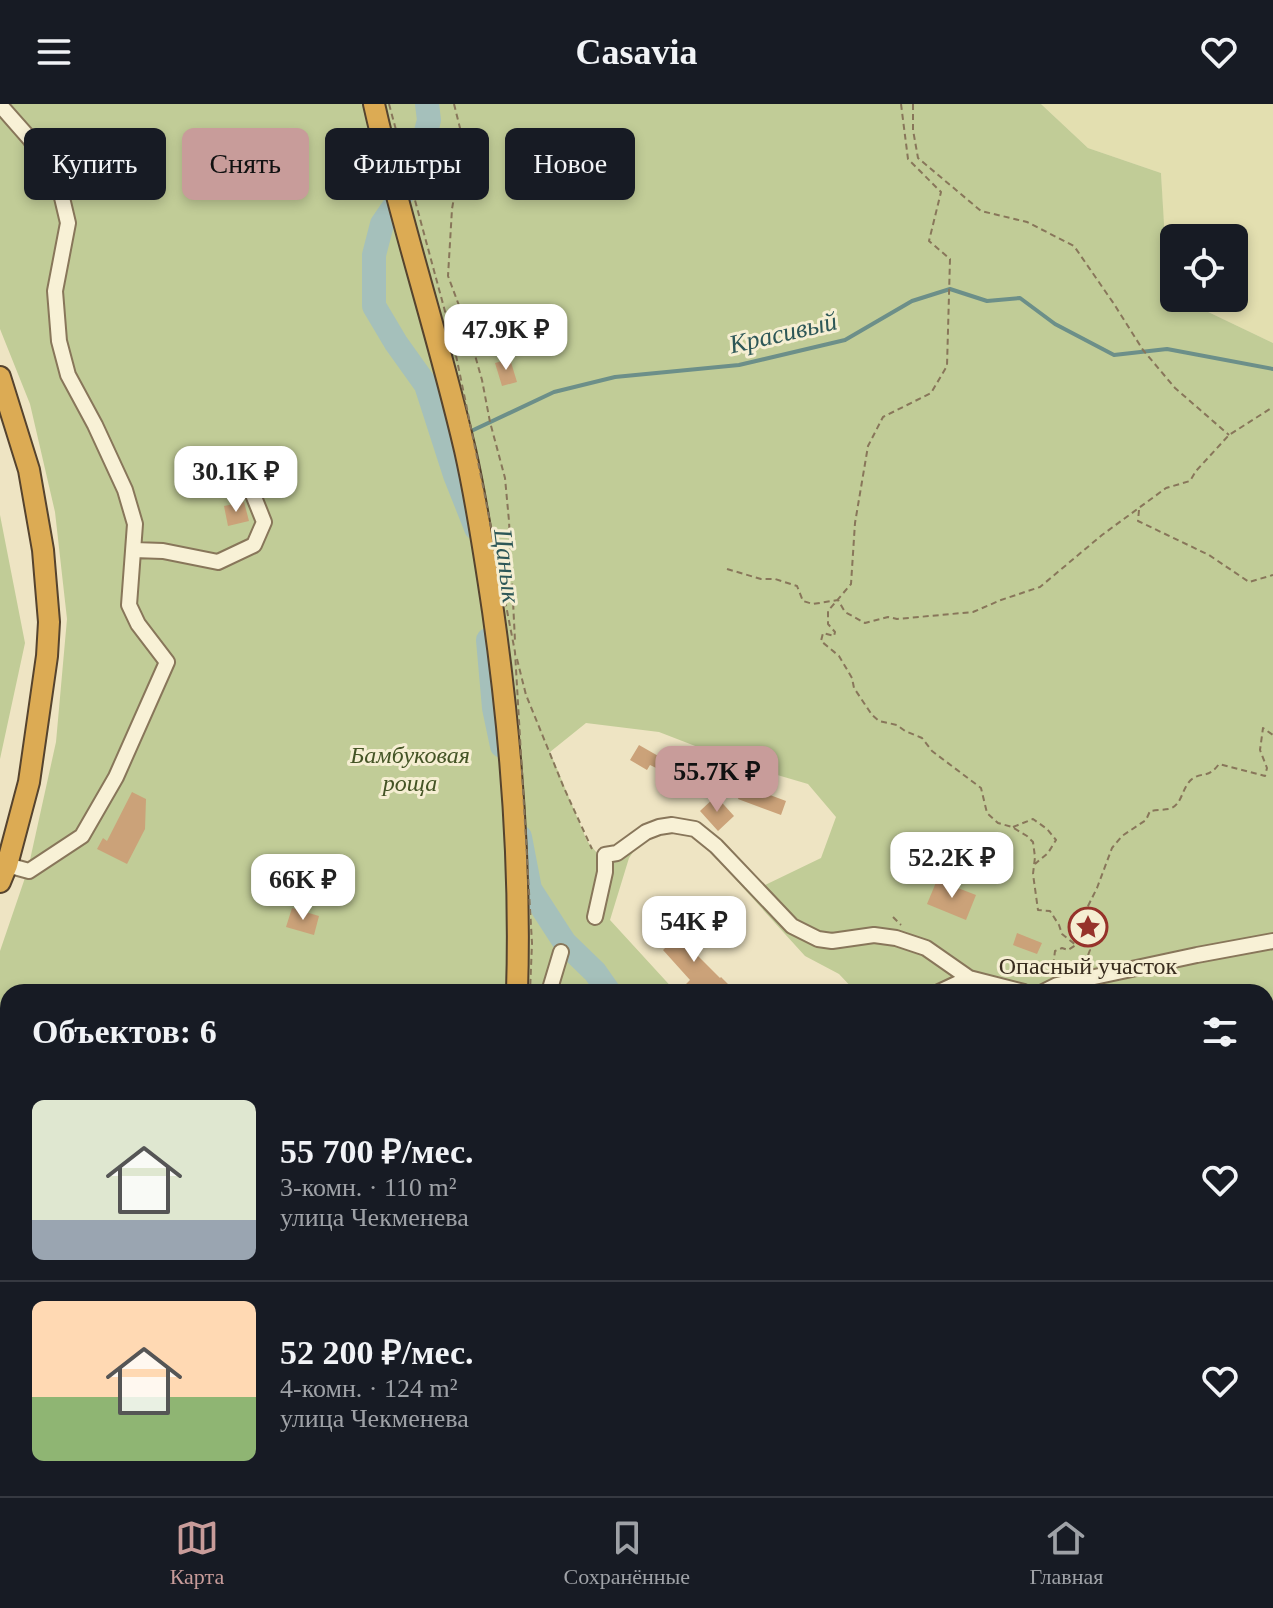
<!DOCTYPE html>
<html lang="ru">
<meta charset="utf-8">
<style>
:root{--surface:#171b24;--page:#242831;--text:#f1f3f6;--muted:#9ea1a6;--line:#363941;--accent:#c89c9a}
body{margin:0;font-family:"Times New Roman",serif;background:var(--page);color:var(--text);height:100vh;display:flex;flex-direction:column;font-size:30px;white-space:nowrap}
*{box-sizing:border-box;margin:0}
p{font-size:26px;color:var(--muted)}
.icon{flex:none;width:44px;height:44px;fill:none;stroke:currentColor;stroke-width:2;stroke-linecap:round;stroke-linejoin:round}
.map{position:relative;flex:1;overflow:hidden}
.sheet{position:absolute;left:0px;top:880px;width:1274px;height:512px;display:flex;flex-direction:column;background:var(--surface);border-radius:24px 24px 0 0;box-shadow:0 4px 12px #0003}
.sheet>*{flex:none}
.banner{position:absolute;left:24px;top:24px;width:800px;height:72px;display:flex;gap:16px}
.controls{position:absolute;left:1160px;top:120px;display:grid;gap:16px}
.controls a{display:grid;place-items:center;width:88px;height:88px;border-radius:12px;background:var(--surface);box-shadow:0 4px 12px #0003;font-size:40px}
.price{position:absolute;translate:-50% -68px;padding:0 18px;border-radius:16px;background:#fff;color:#222;font-size:26px;line-height:52px;filter:drop-shadow(0 2px 4px #0008)}
.price::after{content:'';position:absolute;left:50%;top:48px;width:24px;height:18px;margin-left:-12px;background:inherit;clip-path:polygon(0 0,100% 0,50% 100%)}
.price.active{background:var(--accent);color:#111}
ul{padding:0;list-style:none}
li{display:flex;align-items:center;gap:24px;height:200px;padding:0 32px}
li+li{border-top:2px solid var(--line)}
li span{display:grid;place-items:center;flex:none;width:224px;height:160px;border-radius:12px;color:#555}
li>.icon{margin-inline-start:auto}
span .icon{width:96px;height:96px;fill:#fffc;stroke-width:1}
li b{font-size:34px}
h2{display:flex;justify-content:space-between;align-items:center;height:96px;padding:0 32px;font-size:34px}
.tag{padding:0 28px;border-radius:12px;background:var(--surface);box-shadow:0 4px 12px #0003;font-size:28px;line-height:72px}
.tag.active{background:var(--accent);color:#111}
header{display:flex;justify-content:space-between;align-items:center;height:104px;padding:0 32px;background:var(--surface);font-size:36px;font-weight:800}
.dock{display:flex;justify-content:space-around;align-items:center;height:112px;border-top:2px solid var(--line);background:var(--surface);font-size:22px;color:var(--muted)}
.dock a{display:grid;justify-items:center;gap:4px}
.dock .active{color:var(--accent)}
.map>svg:first-child{display:block}
.farmland{fill:#e3dfb0}
.green{fill:#c1cc97;fill-rule:evenodd}
.lines{fill:none;stroke-linecap:round;stroke-linejoin:round}
.stream{stroke:#6c8f89;stroke-width:4}
.river{stroke:#a5c0bb;stroke-width:24}
.building{fill:#cba279}
.minor-casing{stroke:#88765a;stroke-width:18}
.major-casing{stroke:#55432e;stroke-width:22}
.highway-casing{stroke:#55432e;stroke-width:24}
.path{stroke:#88765a;stroke-width:2;stroke-dasharray:6 4;stroke-linecap:butt}
.minor{stroke:#f8f1d6;stroke-width:14}
.major{stroke:#f1dd9b;stroke-width:18}
.highway{stroke:#dcab54;stroke-width:20}
.path-bridge{stroke:#88765a;stroke-width:2;stroke-dasharray:6 4;stroke-linecap:butt}
.labels{text-anchor:middle;dominant-baseline:central;stroke-width:6;stroke-linejoin:round;paint-order:stroke}
.park-label{font-size:24px;font-style:italic;fill:#445425;stroke:#f5eed2}
.poi-label{font-size:24px;fill:#382c1e;stroke:#f5eed2}
.water-label{font-size:26px;font-style:italic;fill:#2d5757;stroke:#f5eed2}
</style>
<header><svg class="icon" aria-label="menu" viewBox="0 0 24 24"><path d="M4 6h16M4 12h16M4 18h16"/></svg>Casavia<svg class="icon" aria-label="heart" viewBox="0 0 24 24"><path d="M12 20l-8-8c-3-5 5-10 8-4 3-6 11-1 8 4z"/></svg></header>
<div class="map">
<svg width="1273" height="1392" viewBox="0 0 1273 1392">
<rect width="100%" height="100%" fill="#eee4c3"/>
<path class="farmland" d="M1041 0H1273V239L1179 194H1234V134H1174V191L1167 188 1161 69 1088 44Z"/>
<path class="green" d="M0 0H1041L1088 44 1161 69 1168 188 1174 191V194H1179L1273 239V918H1266V888H856L839 870 805 852 696 732 659 727 640 738 629 754 610 816 676 888H8V1384H238L234 1392H0V847L28 765 56 638 67 515 55 408 30 300 0 225ZM586 619 659 628 747 662 808 680 836 713 821 754 757 785C741 768 714 734 692 724 679 718 661 721 649 727 636 733 623 743 611 751L597 749 587 737 550 648Z
M0 411 25 539 0 655Z
M1266 945H1273V1392H1225L1216 1384H1266Z
M272 1384H646L643 1392H268Z"/>
<g class="lines">
<path class="stream" d="M467 329 554 288 615 273 739 261 845 236 912 197 950 185 987 197 1020 194 1055 220 1114 251 1167 245 1273 265
M445 339 455 335"/>
<path class="river" d="M427 0 429 16 414 73 382 120 374 151V202L396 239 426 281 455 371 476 424
M488 536 494 604 502 642
M520 733 530 785 565 839 595 868 609 888"/>
</g>
<path class="building" d="M510 255 517 278 502 282 495 259Z
M244 398 249 417 228 422 224 402Z
M639 641 667 657 671 648 707 665 710 661 725 669 715 686 689 675 687 679 650 661 647 666 630 656Z
M743 681 786 697 781 711 738 695Z
M132 688 146 695 145 725 127 760 97 745 103 734 107 737Z
M716 692 734 712 718 727 700 707Z
M937 776 976 791 966 816 927 800Z
M292 804 319 812 314 831 286 823Z
M688 823 705 842 696 850 720 874 721 873 728 880 720 888H678L690 876 663 846Z
M1017 829 1042 839 1037 850 1013 841Z"/>
<g class="lines">
<g class="minor-casing">
<path id="minor" d="M0 1 30 35 59 81 68 119 55 187 59 237 68 271 95 321 125 386 135 420 129 501 138 520 167 558 116 673 82 732 29 767 7 761
M134 446 163 447 218 458 254 441 264 418 250 383
M595 813 605 768V751L617 749 646 728 659 723 672 721 695 725 716 742 792 822 818 835 832 837 874 831 896 834 926 844 969 874 1024 888
M549 888 561 848
M939 888 969 874
M1043 888 1057 881 1197 851 1273 837
M804 1384 805 1392
M905 1384 906 1392
M942 1384 943 1392
M961 1384V1392
M459 1392 460 1384
M698 1392V1384
M1028 1392 1034 1384
M1109 1392 1111 1384"/>
</g>
<g class="major-casing">
<path id="major" d="M1266 1144H1273
M643 1392 646 1384"/>
</g>
<g class="highway-casing">
<path id="highway" d="M374 0C400 116 438 230 465 346 477 399 485 453 493 507 511 633 521 761 517 888
M0 273 29 366 43 446 49 518 47 552 29 678 7 761 0 778
M440 1392 443 1384"/>
</g>
<path class="path" d="M454 0 462 32 459 65 452 105 448 172 467 223 482 276 490 318 505 374 509 417 515 537
M901 0 908 55 941 88 929 137 950 155 947 262 931 289 883 313 868 342 855 419 851 480 828 507V520L835 528 834 532 823 529 821 537 839 552 852 574 854 584 872 611 879 617 897 621 905 627 922 634 932 647 981 684 987 709 998 719 1012 723 1027 732 1033 738 1035 753 1033 770 1038 806 1050 807 1059 821 1062 830 1076 841 1068 846 1062 844 1055 847 1053 863 1056 868
M913 0V26L918 54 981 107 1027 118 1074 142 1114 200 1143 246 1175 284 1229 331
M1139 406 1138 417 1209 451 1249 478 1273 471
M727 465 761 475H775L797 482 803 497 813 500 838 496 845 508 865 519 888 513 897 515 973 508 1001 496 1040 483 1102 431 1166 384 1190 377 1196 367 1229 331 1273 303
M517 555 526 591 564 684 592 745
M1013 723 1033 715 1047 725 1056 736 1048 749 1035 760
M893 813 901 821
M1087 861V854L1090 846 1086 839 1094 822 1093 809 1085 808 1097 784 1112 744 1122 732 1146 716 1150 707C1156 706 1163 706 1169 705 1183 701 1181 684 1192 675 1204 667 1208 675 1219 660L1265 672 1267 664 1260 646 1263 624 1273 631
M1266 957H1273
M1266 978 1273 977
M1266 1229 1273 1230
M143 1392 149 1384
M271 1392 275 1384
M293 1392 298 1384
M824 1392V1387L858 1385"/>
<use href="#minor" class="minor"/>
<use href="#major" class="major"/>
<use href="#highway" class="highway"/>
<path class="path-bridge" d="M389 0 453 237 484 387 515 548 532 839 530 888"/>
</g>
<defs>
<g id="sight-ring" transform="scale(2)"><circle r="9.5" fill="#f5eed2" stroke="#96322a" stroke-width="1.5"/><path d="M0-6L1.8-2.2L6-1.7L2.9 1.2L3.7 5.4L0 3.3L-3.7 5.4L-2.9 1.2L-6-1.7L-1.8-2.2Z" fill="#96322a"/></g>
</defs>
<g fill-rule="evenodd">
<use href="#sight-ring" x="1088" y="823"/>
</g>
<g class="labels">
<g class="park-label">
<text x="410" y="651">Бамбуковая<tspan x="410" dy="28">роща</tspan></text>
</g>
<g class="poi-label">
<text x="1088" y="862">Опасный участок</text>
</g>
<g class="water-label">
<text transform="translate(783 229) rotate(-13)">Красивый</text>
<text transform="translate(507 462) rotate(83)">Цанык</text>
</g>
</g>
</svg>
<div class="controls">
<a><svg class="icon" aria-label="locate" viewBox="0 0 24 24"><circle cx="12" cy="12" r="6"/><path d="M12 2v4M12 18v4M2 12h4M18 12h4"/></svg></a>
</div>
<b class="price" style="left:506px;top:268px">47.9K ₽</b>
<b class="price" style="left:236px;top:410px">30.1K ₽</b>
<b class="price active" style="left:717px;top:710px">55.7K ₽</b>
<b class="price" style="left:952px;top:796px">52.2K ₽</b>
<b class="price" style="left:303px;top:818px">66K ₽</b>
<b class="price" style="left:694px;top:860px">54K ₽</b>
<div class="banner">
<a class="tag">Купить</a>
<a class="tag active">Снять</a>
<a class="tag">Фильтры</a>
<a class="tag">Новое</a>
</div>
<section class="sheet">
<h2>Объектов: 6<svg class="icon" aria-label="filters" viewBox="0 0 24 24"><path d="M4 7h16M4 17h16"/><circle cx="9" cy="7" r="2"/><circle cx="15" cy="17" r="2"/></svg></h2>
<ul>
<li><span style="background:linear-gradient(#dfe7d0 75%,#9aa5b1 0)"><svg class="icon" aria-label="home" viewBox="0 0 24 24"><path d="M3 11l9-7 9 7M6 9v11h12V9"/></svg></span><div><b>55 700 ₽/мес.</b><p>3-комн. · 110 m²</p><p>улица Чекменева</p></div><svg class="icon" aria-label="heart" viewBox="0 0 24 24"><path d="M12 20l-8-8c-3-5 5-10 8-4 3-6 11-1 8 4z"/></svg></li>
<li><span style="background:linear-gradient(#ffd9b3 60%,#8fb573 0)"><svg class="icon" aria-label="home" viewBox="0 0 24 24"><path d="M3 11l9-7 9 7M6 9v11h12V9"/></svg></span><div><b>52 200 ₽/мес.</b><p>4-комн. · 124 m²</p><p>улица Чекменева</p></div><svg class="icon" aria-label="heart" viewBox="0 0 24 24"><path d="M12 20l-8-8c-3-5 5-10 8-4 3-6 11-1 8 4z"/></svg></li>
</ul>
</section>
</div>
<nav class="dock">
<a class="active"><svg class="icon" aria-label="map" viewBox="0 0 24 24"><path d="M3 6l6-2 6 2 6-2v14l-6 2-6-2-6 2zM9 4v14M15 6v14"/></svg>Карта</a>
<a><svg class="icon" aria-label="saved" viewBox="0 0 24 24"><path d="M7 4h10v16l-5-4-5 4z"/></svg>Сохранённые</a>
<a><svg class="icon" aria-label="home" viewBox="0 0 24 24"><path d="M3 11l9-7 9 7M6 9v11h12V9"/></svg>Главная</a>
</nav>
